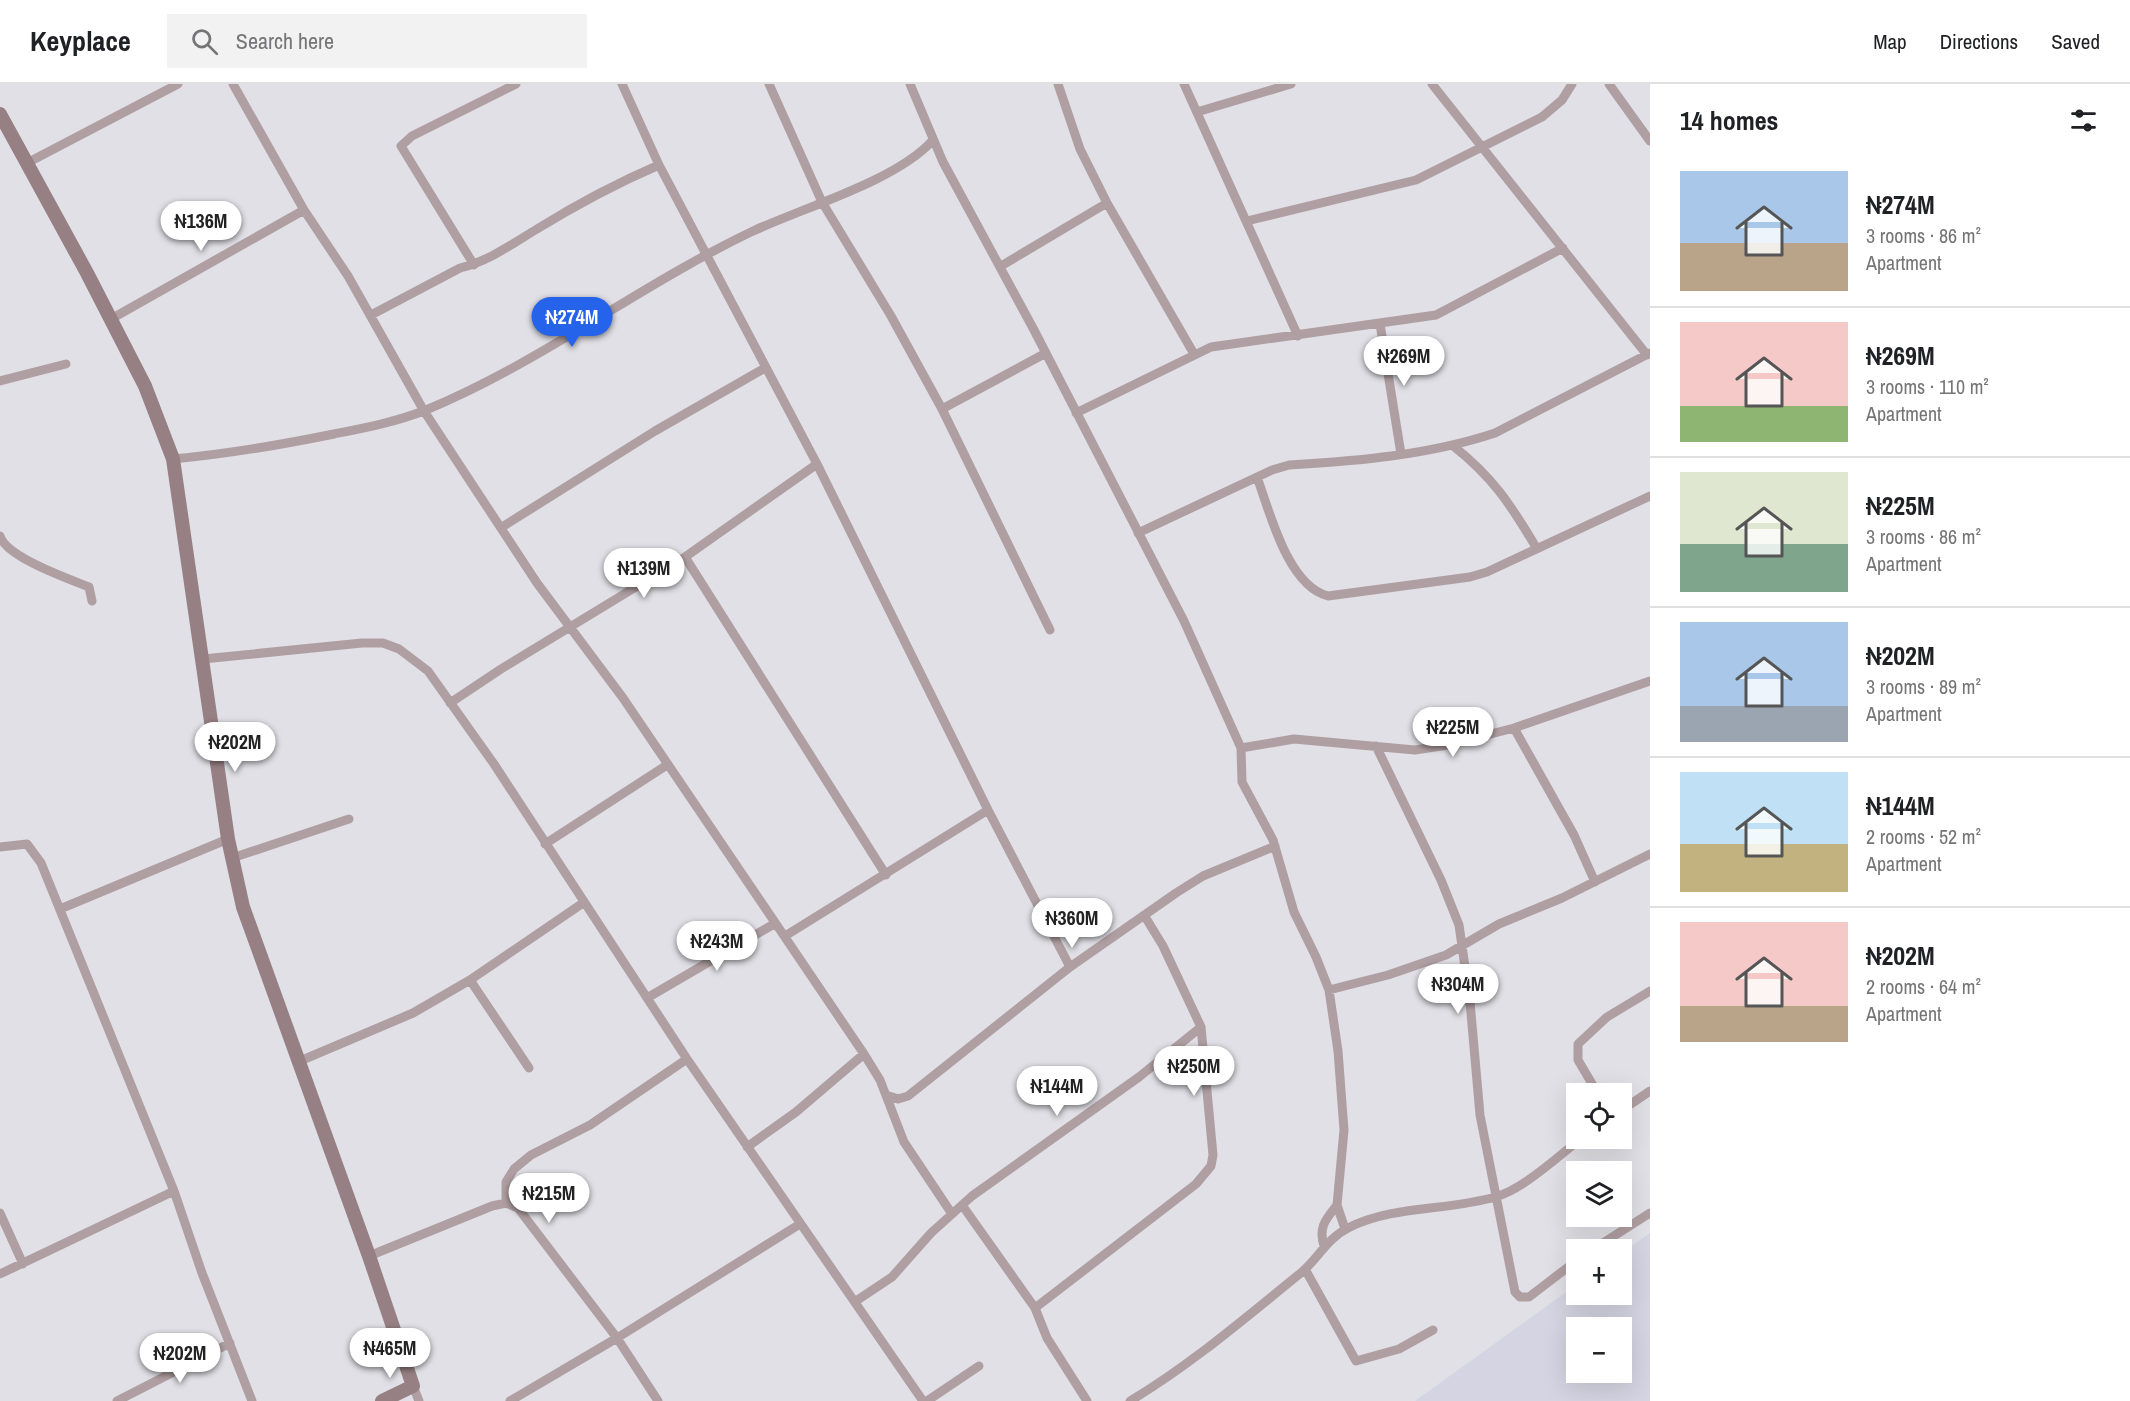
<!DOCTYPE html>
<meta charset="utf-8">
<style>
:root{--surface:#fff;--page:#f2f2f2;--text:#202124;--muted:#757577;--line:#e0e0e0;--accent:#2563eb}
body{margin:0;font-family:"Archivo Narrow",sans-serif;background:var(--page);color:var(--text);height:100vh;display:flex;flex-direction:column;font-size:22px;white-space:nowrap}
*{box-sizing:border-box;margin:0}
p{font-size:20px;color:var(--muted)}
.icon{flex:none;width:33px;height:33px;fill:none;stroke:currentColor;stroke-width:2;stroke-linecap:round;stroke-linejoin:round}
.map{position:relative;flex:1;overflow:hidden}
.side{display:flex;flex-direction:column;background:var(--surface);width:480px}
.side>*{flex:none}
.fabs{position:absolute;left:1566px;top:999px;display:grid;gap:12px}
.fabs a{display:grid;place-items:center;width:66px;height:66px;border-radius:0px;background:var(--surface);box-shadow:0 6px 24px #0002;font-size:30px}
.price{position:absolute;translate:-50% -51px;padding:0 14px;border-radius:21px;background:#fff;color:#222;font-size:20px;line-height:39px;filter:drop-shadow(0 2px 3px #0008)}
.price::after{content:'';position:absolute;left:50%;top:36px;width:18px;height:14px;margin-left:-9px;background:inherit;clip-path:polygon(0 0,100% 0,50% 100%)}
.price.active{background:var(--accent);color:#fff}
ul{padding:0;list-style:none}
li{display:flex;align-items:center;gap:18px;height:150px;padding:0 30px}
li+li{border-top:2px solid var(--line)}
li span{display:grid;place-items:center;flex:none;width:168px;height:120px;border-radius:0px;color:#555}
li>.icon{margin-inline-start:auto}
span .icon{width:72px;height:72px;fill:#fffc;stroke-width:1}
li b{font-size:26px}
h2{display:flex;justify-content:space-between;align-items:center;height:72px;padding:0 30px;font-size:26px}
header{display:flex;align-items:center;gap:36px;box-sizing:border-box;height:84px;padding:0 30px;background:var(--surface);border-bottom:2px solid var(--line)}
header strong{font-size:28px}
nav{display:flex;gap:33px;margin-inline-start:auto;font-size:21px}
.search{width:420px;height:54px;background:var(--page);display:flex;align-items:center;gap:15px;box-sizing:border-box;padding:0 21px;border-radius:0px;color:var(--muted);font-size:22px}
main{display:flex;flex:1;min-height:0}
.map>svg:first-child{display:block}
.built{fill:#d4d4e2;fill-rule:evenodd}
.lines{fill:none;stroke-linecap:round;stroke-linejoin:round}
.street{stroke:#b09fa2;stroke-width:9}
.secondary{stroke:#978084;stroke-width:14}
</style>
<header>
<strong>Keyplace</strong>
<div class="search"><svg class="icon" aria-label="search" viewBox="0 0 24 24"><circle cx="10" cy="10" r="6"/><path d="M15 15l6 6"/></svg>Search here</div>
<nav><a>Map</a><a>Directions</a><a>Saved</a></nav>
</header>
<main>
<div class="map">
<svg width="1650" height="1317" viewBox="0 0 1650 1317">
<rect width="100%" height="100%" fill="#e0e0e6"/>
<path class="built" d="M1650 1149V1317H1415L1576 1201V1210H1622V1169ZM1576 1244H1622V1288H1576Z"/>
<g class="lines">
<path class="street" d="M233 0 304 126 348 192 424 327 537 499 623 614 864 970 880 996 904 1058 952 1130
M622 0 659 81 817 380 988 726 1070 883
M769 0 822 118 891 232 942 325 1050 546
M910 0 943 78 1034 246 1184 537 1241 664 1242 698 1273 756 1294 828 1316 873 1329 906 1388 891 1446 871 1499 840 1562 814 1650 770
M1058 0 1080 65 1107 119 1194 270
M1184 0 1298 252
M1432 0 1647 271
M1609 0 1650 57
M1197 28 1291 0
M27 79 178 0
M1247 137 1416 96 1542 33 1562 16 1572 0
M474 181 401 62 412 52 516 0
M1001 182 1107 119
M371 231 460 184C489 177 512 160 537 145 576 121 617 99 659 81
M111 235 304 126
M1380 240 1401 370
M0 297 66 280
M942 325 1046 269
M1076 329 1211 263 1436 231 1563 164
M1452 361C1493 393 1511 421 1537 465
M173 375C227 370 280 361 334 350 364 344 396 338 426 326 540 279 640 201 751 148 802 124 896 97 932 57
M1257 393C1270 429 1288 502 1328 512L1470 493 1487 488 1650 412
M502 443 655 347 765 284
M1138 449 1272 386 1289 381C1358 377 1429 371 1495 349L1650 269
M0 452C6 473 69 495 89 503L92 517
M685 473 886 791
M203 575 362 559H383L399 565 428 587 494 680 687 975 923 1317
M450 619 501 585 685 473 817 380
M1514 644 1574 751 1595 798
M1376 662 1441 796 1459 841 1470 918 1480 1031 1515 1208 1520 1213H1529L1576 1177
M1241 664 1294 655 1415 666 1448 661 1514 644 1650 597
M545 760 667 681
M0 763 27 760 41 779 174 1107 202 1189 252 1317
M232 774 349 735
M60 825 228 755
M785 852 988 726
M470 896 529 984
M1329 906 1338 967 1344 1046 1337 1121 1345 1145
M647 914 774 840
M300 977 413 929 470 896 583 819
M1598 1010 1578 976V960L1607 933 1650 907
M886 1011 898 1015 908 1012 1070 883 1176 809 1203 792 1275 762
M1622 1026 1650 1007
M747 1063 796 1028 864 970
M506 1119V1098L514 1085 531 1071 590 1041 687 975
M962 1121 1035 1224 1047 1254 1087 1317
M0 1129 23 1180
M1324 1162C1318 1143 1326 1135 1337 1121
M1592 1166 1650 1129
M369 1172 492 1122 506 1119 518 1124 617 1254 658 1317
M1305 1185 1356 1277 1399 1265 1433 1246
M0 1190 174 1107
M856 1217 892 1193 931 1149 972 1112 1139 993 1201 943 1163 862 1144 831
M1035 1224 1196 1100 1211 1082 1213 1071 1201 943
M413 1302 419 1317
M117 1317 230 1259
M510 1317 617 1254 800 1140
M927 1317 979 1282
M1130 1317C1192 1280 1246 1233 1302 1188 1318 1174 1328 1154 1348 1144 1393 1121 1447 1127 1495 1113 1524 1105 1558 1072 1582 1054"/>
<path class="secondary" d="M0 30 87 189 145 302 173 375 228 755 243 823 369 1172 413 1302 382 1317"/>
</g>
</svg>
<div class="fabs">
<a><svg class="icon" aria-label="locate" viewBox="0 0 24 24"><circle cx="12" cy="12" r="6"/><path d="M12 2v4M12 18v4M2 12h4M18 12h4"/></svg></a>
<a><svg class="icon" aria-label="layers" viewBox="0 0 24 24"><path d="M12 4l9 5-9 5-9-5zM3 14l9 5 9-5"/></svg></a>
<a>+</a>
<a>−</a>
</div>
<b class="price" style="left:201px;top:168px">₦136M</b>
<b class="price active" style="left:572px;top:264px">₦274M</b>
<b class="price" style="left:1404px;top:303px">₦269M</b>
<b class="price" style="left:644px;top:515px">₦139M</b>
<b class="price" style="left:1453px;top:674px">₦225M</b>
<b class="price" style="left:235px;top:689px">₦202M</b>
<b class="price" style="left:1072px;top:865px">₦360M</b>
<b class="price" style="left:717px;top:888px">₦243M</b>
<b class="price" style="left:1458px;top:931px">₦304M</b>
<b class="price" style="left:1194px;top:1013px">₦250M</b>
<b class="price" style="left:1057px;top:1033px">₦144M</b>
<b class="price" style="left:549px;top:1140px">₦215M</b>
<b class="price" style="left:390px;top:1295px">₦465M</b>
<b class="price" style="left:180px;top:1300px">₦202M</b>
</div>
<section class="side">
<h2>14 homes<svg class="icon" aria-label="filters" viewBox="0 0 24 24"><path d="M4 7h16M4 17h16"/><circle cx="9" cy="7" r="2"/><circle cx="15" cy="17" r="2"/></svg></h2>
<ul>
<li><span style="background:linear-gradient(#a9c7e8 60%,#b9a48a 0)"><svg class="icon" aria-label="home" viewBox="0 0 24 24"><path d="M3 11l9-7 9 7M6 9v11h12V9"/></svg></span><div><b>₦274M</b><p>3 rooms · 86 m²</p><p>Apartment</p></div></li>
<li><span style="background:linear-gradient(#f6c9c9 70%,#8fb573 0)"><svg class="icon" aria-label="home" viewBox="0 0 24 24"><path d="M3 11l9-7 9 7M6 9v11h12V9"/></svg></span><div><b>₦269M</b><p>3 rooms · 110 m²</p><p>Apartment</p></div></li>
<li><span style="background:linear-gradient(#dfe7d0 60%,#7fa58c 0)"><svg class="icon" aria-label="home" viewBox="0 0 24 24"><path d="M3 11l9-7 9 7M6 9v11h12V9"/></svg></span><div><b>₦225M</b><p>3 rooms · 86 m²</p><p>Apartment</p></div></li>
<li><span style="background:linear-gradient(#a9c7e8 70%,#9aa5b1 0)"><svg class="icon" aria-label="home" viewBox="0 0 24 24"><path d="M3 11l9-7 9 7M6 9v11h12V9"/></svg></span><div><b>₦202M</b><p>3 rooms · 89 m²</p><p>Apartment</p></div></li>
<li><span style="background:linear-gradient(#bfe0f5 60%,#c2b280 0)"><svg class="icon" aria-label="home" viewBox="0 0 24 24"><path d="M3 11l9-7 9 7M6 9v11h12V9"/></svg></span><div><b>₦144M</b><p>2 rooms · 52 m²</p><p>Apartment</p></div></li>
<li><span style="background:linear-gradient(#f6c9c9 70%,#b9a48a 0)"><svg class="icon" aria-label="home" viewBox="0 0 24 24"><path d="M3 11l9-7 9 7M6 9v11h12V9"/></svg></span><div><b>₦202M</b><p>2 rooms · 64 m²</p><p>Apartment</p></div></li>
</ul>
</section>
</main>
